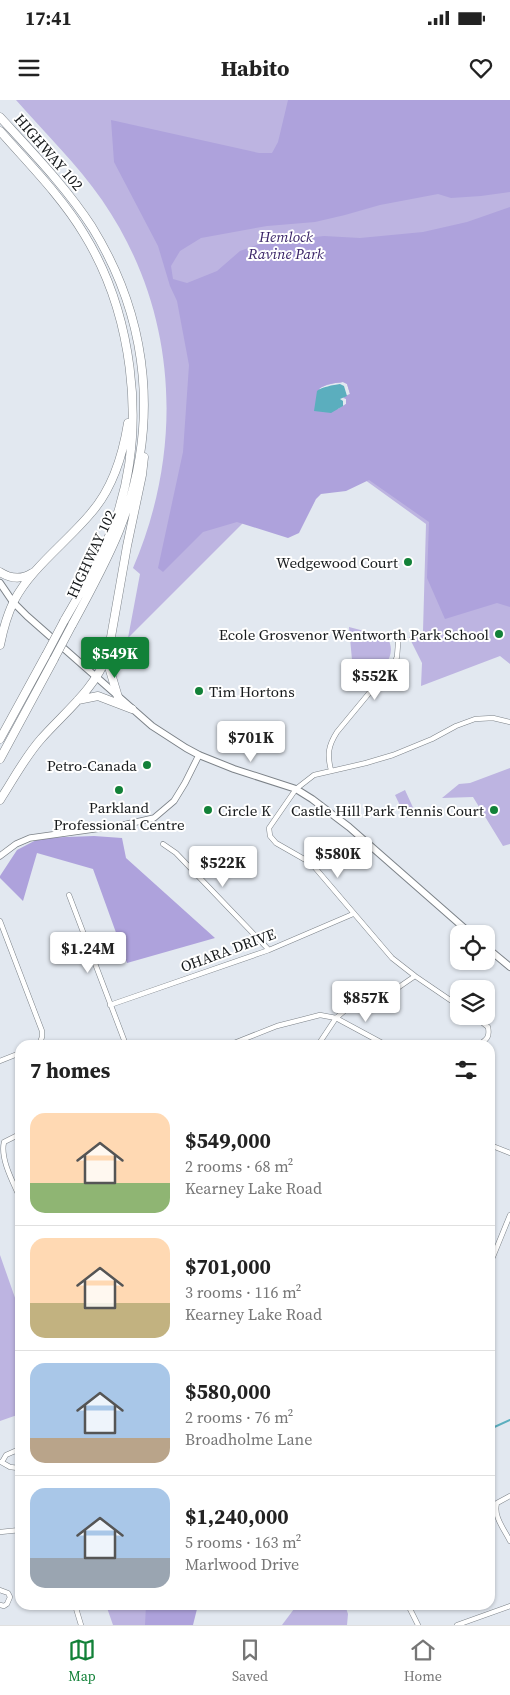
<!DOCTYPE html>
<meta charset="utf-8">
<style>
:root{--surface:#fff;--page:#f6f6f6;--text:#222;--muted:#767676;--line:#e0e0e0;--accent:#128138}
body{margin:0;font-family:"Source Serif 4",serif;background:var(--page);color:var(--text);height:100vh;display:flex;flex-direction:column;font-size:19px;white-space:nowrap}
*{box-sizing:border-box;margin:0}
p{font-size:16px;color:var(--muted)}
.icon{flex:none;width:28px;height:28px;fill:none;stroke:currentColor;stroke-width:2;stroke-linecap:round;stroke-linejoin:round}
.map{position:relative;flex:1;overflow:hidden}
.sheet{position:absolute;left:15px;top:940px;width:480px;height:570px;display:flex;flex-direction:column;background:var(--surface);border-radius:15px;box-shadow:0 1px 4px #0004}
.sheet>*{flex:none}
.controls{position:absolute;left:450px;top:825px;display:grid;gap:10px}
.controls a{display:grid;place-items:center;width:45px;height:45px;border-radius:10px;background:var(--surface);box-shadow:0 1px 4px #0004;font-size:25px}
.price{position:absolute;translate:-50% -42px;padding:0 11px;border-radius:5px;background:#fff;color:#222;font-size:16px;line-height:32px;filter:drop-shadow(0 1px 2px #0008)}
.price::after{content:'';position:absolute;left:50%;top:30px;width:15px;height:11px;margin-left:-8px;background:inherit;clip-path:polygon(0 0,100% 0,50% 100%)}
.price.selected{background:var(--accent);color:#fff}
ul{padding:0;list-style:none}
li{display:flex;align-items:center;gap:15px;height:125px;padding:0 15px}
li+li{border-top:1px solid var(--line)}
li span{display:grid;place-items:center;flex:none;width:140px;height:100px;border-radius:15px;color:#555}
li>.icon{margin-inline-start:auto}
span .icon{width:60px;height:60px;fill:#fffc;stroke-width:1}
li b{font-size:21px}
h2{display:flex;justify-content:space-between;align-items:center;height:60px;padding:0 15px;font-size:21px}
.status{display:flex;justify-content:space-between;align-items:center;height:35px;padding:0 25px;background:var(--surface);direction:ltr}
.status svg{height:14px;fill:currentColor}
header{display:flex;justify-content:space-between;align-items:center;height:65px;padding:0 15px;background:var(--surface);font-size:22px;font-weight:700}
.dock{display:flex;justify-content:space-around;align-items:center;height:70px;border-top:1px solid var(--line);background:var(--surface);font-size:14px;color:var(--muted)}
.dock a{display:grid;justify-items:center;gap:2px}
.dock .selected{color:var(--accent)}
.map>svg:first-child{display:block}
.green{fill:#bdb4e1;fill-rule:evenodd}
.forest{fill:#aea2dc;fill-rule:evenodd}
.water{fill:#5baebe}
.lines{fill:none;stroke-linecap:round;stroke-linejoin:round}
.stream{stroke:#5baebe;stroke-width:2}
.minor-casing{stroke:#7c8288;stroke-width:5.5}
.tertiary-casing{stroke:#7c8288;stroke-width:7}
.secondary-casing{stroke:#7c8288;stroke-width:8}
.motorway-casing{stroke:#7c8288;stroke-width:9}
.minor{stroke:#fff;stroke-width:4.5}
.tertiary{stroke:#fff;stroke-width:5.5}
.secondary{stroke:#fff;stroke-width:6}
.motorway{stroke:#fff;stroke-width:8}
.motorway-bridge-casing{stroke:#7c8288;stroke-width:9;stroke-linecap:butt}
.motorway-bridge{stroke:#fff;stroke-width:8}
.poi-dot{fill:#128138;stroke:#fff;stroke-width:2}
.labels{text-anchor:middle;dominant-baseline:central;stroke-width:4;stroke-linejoin:round;paint-order:stroke}
.street-label{font-size:15px;fill:#171a1c;stroke:#fff}
.park-label{font-size:15px;font-style:italic;fill:#392367;stroke:#fff}
.poi-label{font-size:15px;fill:#171a1c;stroke:#fff;text-anchor:end}
</style>
<div class="status"><b>17:41</b><svg viewBox="0 0 49 12"><path d="M0 12V9h3v3zM5 12V6h3v6zM10 12V3h3v9zM15 12V0h3v12zM26 1h20v11H26zM47 4h2v5h-2z"/></svg></div>
<header><svg class="icon" aria-label="menu" viewBox="0 0 24 24"><path d="M4 6h16M4 12h16M4 18h16"/></svg>Habito<svg class="icon" aria-label="heart" viewBox="0 0 24 24"><path d="M12 20l-8-8c-3-5 5-10 8-4 3-6 11-1 8 4z"/></svg></header>
<div class="map">
<svg width="510" height="1525" viewBox="0 0 510 1525">
<rect width="100%" height="100%" fill="#e2e8f0"/>
<path class="green" d="M16 0H510V564L500 556 421 586 422 563 409 537 423 531 426 424 307 338 246 420 128 538 140 474 133 468C185 347 178 210 102 100 77 64 45 33 16 0ZM343 282 347 284 350 294 343 298 346 299V304L338 309 319 289C325 284 336 283 343 282Z
M349 527 387 537C397 553 386 565 375 577L352 560Z
M510 668V744L503 746 473 697 442 698 459 684 470 683Z
M405 690 416 714 406 718 395 695Z
M0 1155 20 1212V1314L0 1321Z
M106 1505H159L169 1525H113Z
M297 1505H345L348 1514 347 1525H282Z"/>
<path class="forest" d="M288 0H510V92L481 96 451 98 438 94 380 105 345 115 315 122 267 126 201 138 180 151 171 166 173 179 187 183 217 171 240 151 262 143 324 136 360 138 423 132 467 122 510 107V507L497 503 445 519 427 478 429 422 369 380 346 391 321 394 316 399 299 433 288 438 237 422 203 432 163 472 158 468 183 352 189 265 177 201 170 186 158 146 114 62 111 20 259 53H272L278 42ZM343 282 347 284 350 294 343 297 346 299V304L338 309 319 289C325 284 336 283 343 282Z
M94 736 122 738 126 758 215 838 127 863 93 769 37 753 23 801 0 778V776L17 750 40 738Z
M146 1505H198L193 1525H145Z"/>
<path class="water" d="M340 284 344 286 347 296 340 299 343 301V306L331 313 314 311 317 291C322 287 333 285 340 284Z"/>
<g class="lines">
<path class="stream" d="M490 1329 510 1320"/>
<g class="minor-casing">
<path id="minor" d="M331 670C327 655 328 646 337 632L394 563 397 557 399 531
M163 744 176 753 269 850
M69 795 126 945
M0 821 42 931V937L39 945
M110 905 269 850 353 814
M459 906 415 876 392 858 311 763 276 743 270 736 269 728 296 689 314 675 366 663 393 655 432 639 456 626 475 619 493 618 510 622
M474 916 488 927C490 937 487 939 479 945
M229 945 277 926 320 915 336 918 386 945
M318 945 336 918 348 908 364 900 399 887 415 876
M0 961 20 953
M20 1034 4 1042C0 1059 13 1082 20 1098
M490 1045 510 1053
M490 1164 510 1115
M1 1362 10 1367 18 1368 20 1367
M2 1362 6 1355 15 1351 20 1354
M510 1396 497 1403C493 1416 504 1429 510 1441
M0 1432 20 1430
M0 1490 8 1493 10 1497 7 1504 4 1506 0 1505
M75 1505 81 1525
M408 1505 418 1525
M457 1525 510 1506"/>
</g>
<g class="tertiary-casing">
<path id="tertiary" d="M0 756 16 744 30 738 123 725 154 718 174 701 185 683 199 655"/>
</g>
<g class="secondary-casing">
<path id="secondary" d="M0 483 13 502 27 516 152 626 186 648 199 655 234 669 296 689 312 699 349 727 471 834
M486 847 510 867"/>
</g>
<g class="motorway-casing">
<path id="motorway" d="M0 17C32 52 66 87 92 127 150 221 160 328 119 431 106 463 89 494 72 525
M0 31C29 64 62 97 84 134 132 212 146 321 119 409 107 448 85 485 64 521
M0 472C11 479 21 480 32 473
M0 545C3 530 7 515 14 501 31 468 67 442 91 413 113 388 123 354 128 323
M108 556 109 567 118 597
M78 600 98 596 132 609
M0 639 46 555
M0 659 54 559
M0 700C13 680 25 657 41 639 66 611 94 590 108 554L127 446 142 375 144 357"/>
</g>
<use href="#minor" class="minor"/>
<use href="#tertiary" class="tertiary"/>
<use href="#secondary" class="secondary"/>
<use href="#motorway" class="motorway"/>
<g class="motorway-bridge-casing">
<path id="motorway-bridge" d="M46 555 64 521
M54 559 72 525"/>
</g>
<use href="#motorway-bridge" class="motorway-bridge"/>
</g>
<g class="poi-dot">
<circle cx="408" cy="462" r="5"/>
<circle cx="499" cy="534" r="5"/>
<circle cx="199" cy="591" r="5"/>
<circle cx="147" cy="665" r="5"/>
<circle cx="119" cy="690" r="5"/>
<circle cx="208" cy="710" r="5"/>
<circle cx="494" cy="710" r="5"/>
</g>
<g class="labels">
<g class="street-label">
<text transform="translate(49 52) rotate(49)">HIGHWAY 102</text>
<text transform="translate(91 454) rotate(-65)">HIGHWAY 102</text>
<text transform="translate(228 850) rotate(-20)">OHARA DRIVE</text>
</g>
<g class="park-label">
<text x="286" y="136">Hemlock<tspan x="286" dy="17">Ravine Park</tspan></text>
</g>
<g class="poi-label">
<text x="398" y="462">Wedgewood Court</text>
<text x="489" y="534">Ecole Grosvenor Wentworth Park School</text>
<text x="209" y="591" text-anchor="start">Tim Hortons</text>
<text x="137" y="665">Petro-Canada</text>
<text x="119" y="707" text-anchor="middle">Parkland<tspan x="119" dy="17">Professional Centre</tspan></text>
<text x="218" y="710" text-anchor="start">Circle K</text>
<text x="484" y="710">Castle Hill Park Tennis Court</text>
</g>
</g>
</svg>
<div class="controls">
<a><svg class="icon" aria-label="locate" viewBox="0 0 24 24"><circle cx="12" cy="12" r="6"/><path d="M12 2v4M12 18v4M2 12h4M18 12h4"/></svg></a>
<a><svg class="icon" aria-label="layers" viewBox="0 0 24 24"><path d="M12 4l9 5-9 5-9-5zM3 14l9 5 9-5"/></svg></a>
</div>
<b class="price selected" style="left:115px;top:579px">$549K</b>
<b class="price" style="left:375px;top:601px">$552K</b>
<b class="price" style="left:251px;top:663px">$701K</b>
<b class="price" style="left:338px;top:779px">$580K</b>
<b class="price" style="left:223px;top:788px">$522K</b>
<b class="price" style="left:88px;top:874px">$1.24M</b>
<b class="price" style="left:366px;top:923px">$857K</b>
<section class="sheet">
<h2>7 homes<svg class="icon" aria-label="filters" viewBox="0 0 24 24"><path d="M4 7h16M4 17h16"/><circle cx="9" cy="7" r="2"/><circle cx="15" cy="17" r="2"/></svg></h2>
<ul>
<li><span style="background:linear-gradient(#ffd9b3 70%,#8fb573 0)"><svg class="icon" aria-label="home" viewBox="0 0 24 24"><path d="M3 11l9-7 9 7M6 9v11h12V9"/></svg></span><div><b>$549,000</b><p>2 rooms · 68 m²</p><p>Kearney Lake Road</p></div></li>
<li><span style="background:linear-gradient(#ffd9b3 65%,#c2b280 0)"><svg class="icon" aria-label="home" viewBox="0 0 24 24"><path d="M3 11l9-7 9 7M6 9v11h12V9"/></svg></span><div><b>$701,000</b><p>3 rooms · 116 m²</p><p>Kearney Lake Road</p></div></li>
<li><span style="background:linear-gradient(#a9c7e8 75%,#b9a48a 0)"><svg class="icon" aria-label="home" viewBox="0 0 24 24"><path d="M3 11l9-7 9 7M6 9v11h12V9"/></svg></span><div><b>$580,000</b><p>2 rooms · 76 m²</p><p>Broadholme Lane</p></div></li>
<li><span style="background:linear-gradient(#a9c7e8 70%,#9aa5b1 0)"><svg class="icon" aria-label="home" viewBox="0 0 24 24"><path d="M3 11l9-7 9 7M6 9v11h12V9"/></svg></span><div><b>$1,240,000</b><p>5 rooms · 163 m²</p><p>Marlwood Drive</p></div></li>
</ul>
</section>
</div>
<nav class="dock">
<a class="selected"><svg class="icon" aria-label="map" viewBox="0 0 24 24"><path d="M3 6l6-2 6 2 6-2v14l-6 2-6-2-6 2zM9 4v14M15 6v14"/></svg>Map</a>
<a><svg class="icon" aria-label="saved" viewBox="0 0 24 24"><path d="M7 4h10v16l-5-4-5 4z"/></svg>Saved</a>
<a><svg class="icon" aria-label="home" viewBox="0 0 24 24"><path d="M3 11l9-7 9 7M6 9v11h12V9"/></svg>Home</a>
</nav>
